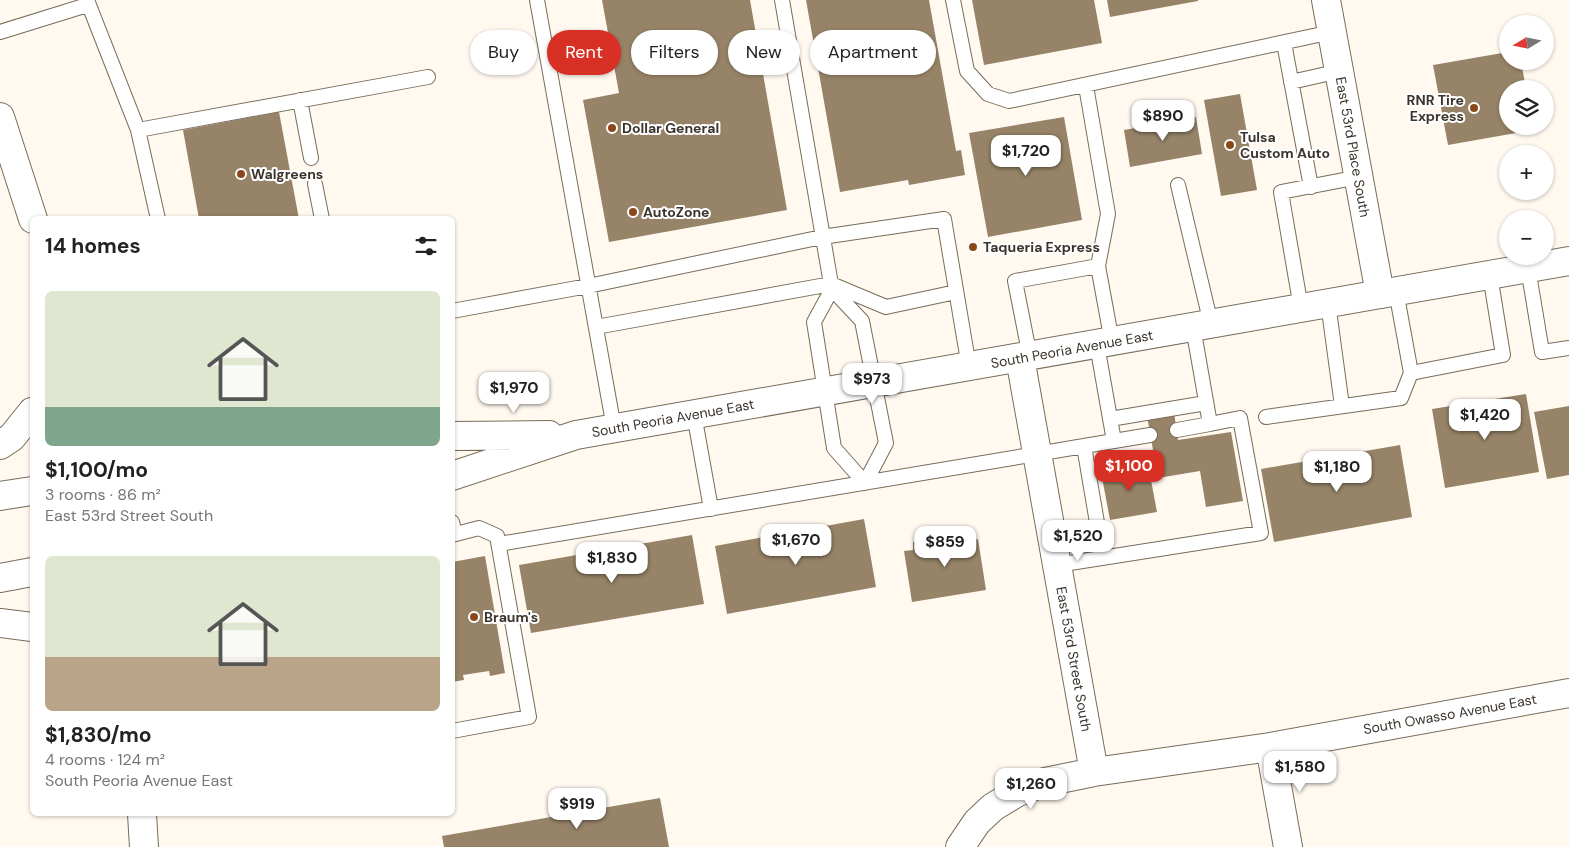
<!DOCTYPE html>
<meta charset="utf-8">
<style>
:root{--surface:#fff;--page:#f6f6f6;--text:#222;--muted:#767676;--accent:#d93025}
body{margin:0;font-family:"DM Sans",sans-serif;background:var(--page);color:var(--text);height:100vh;display:flex;flex-direction:column;font-size:19px;white-space:nowrap}
*{box-sizing:border-box;margin:0}
p{font-size:16px;color:var(--muted)}
.icon{flex:none;width:28px;height:28px;fill:none;stroke:currentColor;stroke-width:2;stroke-linecap:round;stroke-linejoin:round}
.map{position:relative;flex:1;overflow:hidden}
.details{position:absolute;left:30px;top:216px;width:425px;height:600px;display:flex;flex-direction:column;background:var(--surface);border-radius:8px;box-shadow:0 1px 4px #0004}
.details>*{flex:none}
.top-card{position:absolute;left:470px;top:30px;width:475px;height:45px;display:flex;gap:10px}
.needle{width:32px;rotate:260deg}
.tools{position:absolute;left:1499px;top:15px;display:grid;gap:10px}
.tools a{display:grid;place-items:center;width:55px;height:55px;border-radius:50%;background:var(--surface);box-shadow:0 1px 4px #0004;font-size:25px}
.price{position:absolute;translate:-50% -42px;padding:0 11px;border-radius:10px;background:#fff;color:#222;font-size:16px;line-height:32px;filter:drop-shadow(0 1px 2px #0008)}
.price::after{content:'';position:absolute;left:50%;top:30px;width:15px;height:11px;margin-left:-8px;background:inherit;clip-path:polygon(0 0,100% 0,50% 100%)}
.price.selected{background:var(--accent);color:#fff}
ul{padding:0;list-style:none}
li{display:grid;align-content:center;gap:10px;height:265px;padding:0 15px}
li span{display:grid;place-items:center;height:155px;border-radius:8px;color:#555}
li>.icon{margin-inline-start:auto}
span .icon{width:90px;height:90px;fill:#fffc;stroke-width:1}
li b{font-size:21px}
h2{display:flex;justify-content:space-between;align-items:center;height:60px;padding:0 15px;font-size:21px}
.pill{padding:0 18px;border-radius:22px;background:var(--surface);box-shadow:0 1px 4px #0004;font-size:18px;line-height:45px}
.pill.selected{background:var(--accent);color:#fff}
.map>svg:first-child{display:block}
.building{fill:#978468}
.lines{fill:none;stroke-linecap:round;stroke-linejoin:round}
.service-casing{stroke:#796c59;stroke-width:16}
.minor-casing{stroke:#796c59;stroke-width:30}
.secondary-casing{stroke:#796c59;stroke-width:30}
.service{stroke:#fff;stroke-width:14}
.minor{stroke:#fff;stroke-width:28}
.secondary{stroke:#fff;stroke-width:28}
.poi-dot{fill:#8b4719;stroke:#fff;stroke-width:2}
.labels{text-anchor:middle;dominant-baseline:central;stroke-width:4;stroke-linejoin:round;paint-order:stroke}
.poi-label{font-size:14px;font-weight:bold;fill:#3a342c;stroke:#fff;text-anchor:start}
.street-label{font-size:14px;fill:#3a342c;stroke:#fff}
</style>
<div class="map">
<svg width="1569" height="847" viewBox="0 0 1569 847">
<rect width="100%" height="100%" fill="#fff9f0"/>
<path class="building" d="M602 0H750L787 210 609 242 583 100 619 93Z
M806 0H929L956 151 961 150 965 175 909 185 908 180 840 192Z
M972 0H1094L1102 43 984 65Z
M1107 0H1198V1L1110 17Z
M1508 52V61H1521L1526 89H1508V126H1533V130L1448 145 1433 65Z
M1240 94 1257 190 1221 196 1204 100Z
M279 112 299 219H199L183 130Z
M1064 117 1082 220 988 237 969 133Z
M1196 117 1202 154 1130 167 1124 130Z
M1526 394 1539 472 1445 488 1432 409Z
M1569 406V475L1547 479 1534 412Z
M1174 412 1178 440 1231 432 1243 501 1206 507 1200 471 1158 478 1147 416Z
M1400 445 1412 517 1274 542 1261 469Z
M1148 464 1157 512 1110 520 1101 472Z
M864 519 876 587 727 614 715 546Z
M968 533 969 541 978 539 986 590 912 602 904 551 913 550V542Z
M692 535 704 604 531 633 519 565Z
M485 556 505 673 490 676 489 671 463 675 464 680 452 682V562Z
M660 798 669 847H444L442 836Z"/>
<g class="lines">
<g class="service-casing">
<path id="service" d="M87 0 138 130 158 219
M537 0 614 428
M782 0 831 284 832 289 862 321 886 443 865 483 834 448 814 322 832 289
M953 0 967 71 988 94 1009 101 1332 32
M0 32 87 5
M1284 43 1311 187
M1291 82 1340 71
M1086 86 1108 214 1098 266 1112 342
M300 100 311 158
M138 130 428 77
M315 184 322 219
M1178 185 1211 324
M1528 268 1542 352 1569 348
M1396 291 1411 373
M1328 303 1342 406
M1301 308 1281 192 1359 177
M452 311 588 286 822 237 944 219 969 367
M596 327 831 284 886 307 956 292
M1030 357 1015 281 1098 266
M694 414 711 509
M1266 417 1401 398 1411 373 1503 355 1490 275
M1110 419 1206 403
M1177 430 1210 424
M1114 441 1150 435
M1084 446 1103 558
M452 522 455 534
M452 535 479 528 497 536 529 717 452 731
M499 544 1114 441 1097 345
M1057 565 1261 533 1240 418 1210 424 1193 327"/>
</g>
<g class="minor-casing">
<path id="minor" d="M1326 0 1380 294
M1020 358 1094 772
M1270 747 1288 847
M960 847 977 822 993 807 1018 792 1045 782 1094 772 1270 747 1569 693"/>
</g>
<g class="secondary-casing">
<path id="secondary" d="M0 117 33 219
M452 436 549 435
M0 445 12 437 32 412
M452 476 576 435 1569 261
M0 496 32 491
M0 578 32 572
M0 623 32 627
M142 814 144 847"/>
</g>
<use href="#service" class="service"/>
<use href="#minor" class="minor"/>
<use href="#secondary" class="secondary"/>
</g>
<g class="poi-dot">
<circle cx="1474" cy="108" r="5"/>
<circle cx="612" cy="128" r="5"/>
<circle cx="1230" cy="145" r="5"/>
<circle cx="241" cy="174" r="5"/>
<circle cx="633" cy="212" r="5"/>
<circle cx="973" cy="247" r="5"/>
<circle cx="474" cy="617" r="5"/>
</g>
<g class="labels">
<g class="poi-label">
<text x="1464" y="100" text-anchor="end">RNR Tire<tspan x="1464" dy="16">Express</tspan></text>
<text x="622" y="128">Dollar General</text>
<text x="1240" y="137">Tulsa<tspan x="1240" dy="16">Custom Auto</tspan></text>
<text x="251" y="174">Walgreens</text>
<text x="643" y="212">AutoZone</text>
<text x="983" y="247">Taqueria Express</text>
<text x="484" y="617">Braum's</text>
</g>
<g class="street-label">
<text transform="translate(1353 147) rotate(80)">East 53rd Place South</text>
<text transform="translate(1072 349) rotate(-10)">South Peoria Avenue East</text>
<text transform="translate(673 418) rotate(-10)">South Peoria Avenue East</text>
<text transform="translate(1074 659) rotate(80)">East 53rd Street South</text>
<text transform="translate(1450 714) rotate(-10)">South Owasso Avenue East</text>
</g>
</g>
</svg>
<div class="tools">
<a><svg class="needle" viewBox="-14 -14 28 28"><path d="M0-13l5 13h-10z" fill="#e53935"/><path d="M0 13l5-13h-10z" fill="#767676"/></svg></a>
<a><svg class="icon" aria-label="layers" viewBox="0 0 24 24"><path d="M12 4l9 5-9 5-9-5zM3 14l9 5 9-5"/></svg></a>
<a>+</a>
<a>−</a>
</div>
<b class="price" style="left:1163px;top:142px">$890</b>
<b class="price" style="left:1026px;top:177px">$1,720</b>
<b class="price" style="left:872px;top:405px">$973</b>
<b class="price" style="left:514px;top:414px">$1,970</b>
<b class="price" style="left:1485px;top:441px">$1,420</b>
<b class="price selected" style="left:1129px;top:492px">$1,100</b>
<b class="price" style="left:1337px;top:493px">$1,180</b>
<b class="price" style="left:1078px;top:562px">$1,520</b>
<b class="price" style="left:796px;top:566px">$1,670</b>
<b class="price" style="left:945px;top:568px">$859</b>
<b class="price" style="left:612px;top:584px">$1,830</b>
<b class="price" style="left:1300px;top:793px">$1,580</b>
<b class="price" style="left:1031px;top:810px">$1,260</b>
<b class="price" style="left:577px;top:830px">$919</b>
<div class="top-card">
<a class="pill">Buy</a>
<a class="pill selected">Rent</a>
<a class="pill">Filters</a>
<a class="pill">New</a>
<a class="pill">Apartment</a>
</div>
<section class="details">
<h2>14 homes<svg class="icon" aria-label="filters" viewBox="0 0 24 24"><path d="M4 7h16M4 17h16"/><circle cx="9" cy="7" r="2"/><circle cx="15" cy="17" r="2"/></svg></h2>
<ul>
<li><span style="background:linear-gradient(#dfe7d0 75%,#7fa58c 0)"><svg class="icon" aria-label="home" viewBox="0 0 24 24"><path d="M3 11l9-7 9 7M6 9v11h12V9"/></svg></span><div><b>$1,100/mo</b><p>3 rooms · 86 m²</p><p>East 53rd Street South</p></div></li>
<li><span style="background:linear-gradient(#dfe7d0 65%,#b9a48a 0)"><svg class="icon" aria-label="home" viewBox="0 0 24 24"><path d="M3 11l9-7 9 7M6 9v11h12V9"/></svg></span><div><b>$1,830/mo</b><p>4 rooms · 124 m²</p><p>South Peoria Avenue East</p></div></li>
</ul>
</section>
</div>
